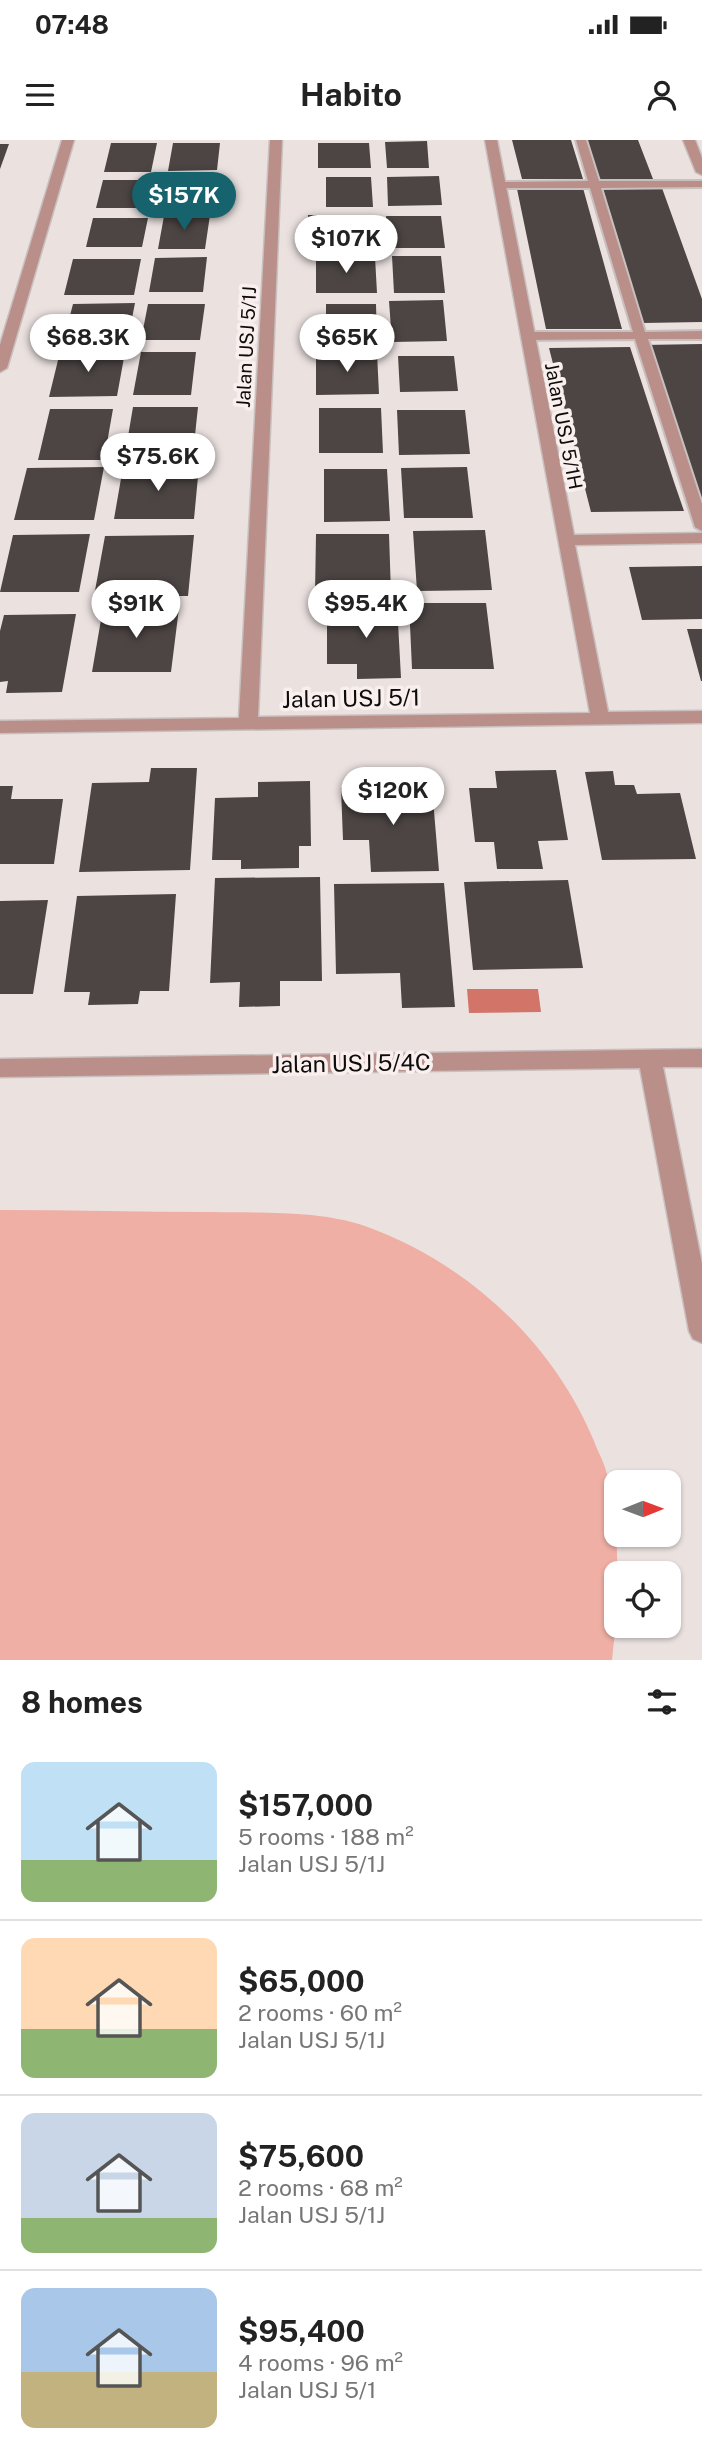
<!DOCTYPE html>
<meta charset="utf-8">
<style>
:root{--surface:#fff;--page:#f2f2f2;--text:#222;--muted:#767676;--line:#e0e0e0;--accent:#16636d}
body{margin:0;font-family:"Public Sans",sans-serif;background:var(--page);color:var(--text);height:100vh;display:flex;flex-direction:column;font-size:26px;white-space:nowrap}
*{box-sizing:border-box;margin:0}
p{font-size:23px;color:var(--muted)}
.icon{flex:none;width:38px;height:38px;fill:none;stroke:currentColor;stroke-width:2;stroke-linecap:round;stroke-linejoin:round}
.map{position:relative;height:1520px;overflow:hidden}
.side{display:flex;flex-direction:column;background:var(--surface);flex:1}
.side>*{flex:none}
.needle{width:46px;rotate:89deg}
.buttons{position:absolute;left:604px;top:1330px;display:grid;gap:14px}
.buttons a{display:grid;place-items:center;width:77px;height:77px;border-radius:14px;background:var(--surface);box-shadow:0 2px 5px #0004;font-size:35px}
.price{position:absolute;translate:-50% -60px;padding:0 16px;border-radius:24px;background:#fff;color:#222;font-size:23px;line-height:46px;filter:drop-shadow(0 2px 4px #0008)}
.price::after{content:'';position:absolute;left:50%;top:42px;width:21px;height:16px;margin-left:-10px;background:inherit;clip-path:polygon(0 0,100% 0,50% 100%)}
.price.selected{background:var(--accent);color:#fff}
ul{padding:0;list-style:none}
li{display:flex;align-items:center;gap:21px;height:175px;padding:0 21px}
li+li{border-top:2px solid var(--line)}
li span{display:grid;place-items:center;flex:none;width:196px;height:140px;border-radius:14px;color:#555}
li>.icon{margin-inline-start:auto}
span .icon{width:84px;height:84px;fill:#fffc;stroke-width:1}
li b{font-size:30px}
h2{display:flex;justify-content:space-between;align-items:center;height:84px;padding:0 21px;font-size:30px}
.status{display:flex;justify-content:space-between;align-items:center;height:49px;padding:0 35px;background:var(--surface);direction:ltr}
.status svg{height:19px;fill:currentColor}
header{display:flex;justify-content:space-between;align-items:center;height:91px;padding:0 21px;background:var(--surface);font-size:32px;font-weight:700}
.map>svg:first-child{display:block}
.green{fill:#efafa5}
.water{fill:#d27468}
.building{fill:#4c4543}
.lines{fill:none;stroke-linecap:round;stroke-linejoin:round}
.lane-casing{stroke:#c8c0be;stroke-width:4}
.street-casing{stroke:#c8c0be;stroke-width:3}
.lane{fill:#bb8f89;fill-rule:evenodd}
.street{fill:#bb8f89;fill-rule:evenodd}
.labels{text-anchor:middle;dominant-baseline:central;stroke-width:7;stroke-linejoin:round;paint-order:stroke}
.far-street-label{font-size:19px;fill:#0e0b0b;stroke:#f8efee}
.street-label{font-size:23px;fill:#0e0b0b;stroke:#f8efee}
</style>
<div class="status"><b>07:48</b><svg viewBox="0 0 49 12"><path d="M0 12V9h3v3zM5 12V6h3v6zM10 12V3h3v9zM15 12V0h3v12zM26 1h20v11H26zM47 4h2v5h-2z"/></svg></div>
<header><svg class="icon" aria-label="menu" viewBox="0 0 24 24"><path d="M4 6h16M4 12h16M4 18h16"/></svg>Habito<svg class="icon" aria-label="person" viewBox="0 0 24 24"><circle cx="12" cy="8" r="4"/><path d="M4 21q1-7 8-7t8 7"/></svg></header>
<div class="map">
<svg width="702" height="1520" viewBox="0 0 702 1520">
<rect width="100%" height="100%" fill="#ebe2e0"/>
<path class="green" d="M0 1070C71 1070 141 1072 212 1072 259 1073 320 1070 365 1086 466 1122 553 1202 594 1301 598 1312 605 1324 607 1335 621 1395 619 1460 612 1520H0Z"/>
<path class="water" d="M467 849H538L541 872 469 873Z"/>
<path class="building" d="M512 0H571L583 39H522Z
M584 0H638L653 39H597Z
M427 1 429 28H387L385 2Z
M111 3H157L151 32H104Z
M173 3H220L217 30 168 31Z
M318 3H369L371 28H318Z
M0 4H9L0 29Z
M439 36 442 65 388 66 387 37Z
M326 37H371L373 67H326Z
M169 39H222L219 66H164Z
M103 40H153L147 68H96Z
M583 48 622 189H546L517 49Z
M662 48 702 159V182L643 183 603 49Z
M210 75 205 109H158L164 76Z
M308 75H373L374 107H307Z
M386 76H441L445 108H389Z
M93 78H148L142 107H86Z
M392 116H441L445 153H394Z
M207 117 203 152H149L155 118Z
M316 117H375L377 153H316Z
M73 119H141L134 155H64Z
M443 160 447 201 392 202 389 161Z
M135 163 128 199H64L73 164Z
M148 164H205L200 200H141Z
M326 164H376L377 202H326Z
M702 204V369L644 205Z
M630 207 674 342 684 371 591 372 549 208Z
M60 212H125L117 256 49 257Z
M141 212H196L191 255H133Z
M377 213 379 254 316 255V214Z
M398 216H454L458 251 400 252Z
M133 267H198L193 314H125Z
M319 268H381L383 313H319Z
M50 269H113L104 320H38Z
M397 270H465L470 314 399 315Z
M199 326 194 379H114L123 327Z
M104 327 94 380H14L27 328Z
M467 327 473 378H404L401 328Z
M324 329H387L390 381 324 382Z
M485 390 492 450 417 451 413 391Z
M90 394 79 452H0L13 395Z
M316 394H389L391 453 315 454Z
M194 395 188 456H94L105 396Z
M702 426V479L642 480 629 427Z
M409 463H486L494 529H412Z
M353 464H397L401 538 357 539V524H327V473L353 472Z
M103 468H179L171 532H92Z
M76 474 62 552 6 553 8 541 0 542V491L4 475Z
M687 489H702V541H701Z
M151 628H197L190 730 79 732 92 643 149 642Z
M556 630 568 700 538 701 543 729H497L494 702H475L469 648H497L495 631Z
M613 631 615 645H634L637 654 680 653 696 719 602 720 585 632Z
M310 641 311 706H299V728L241 729V720H212L215 658 258 657V642Z
M0 646H13L11 659H63L54 724H0Z
M432 647 439 731 371 732 369 700H343L341 648Z
M320 737 322 841H280V866L239 867 240 842 210 843 215 738Z
M568 740 583 828 473 830 464 742Z
M444 743 455 867 402 868 400 833 336 834 334 744Z
M176 754 169 851H140L138 864 88 865 90 852H64L77 756Z
M48 760 33 854H0V761Z"/>
<g class="lines">
<g class="lane-casing">
<path id="lane" d="M576 0H586L599 41H702V47L601 48 645 192 702 191V199H648L702 364V391L695 387 635 199 528 200 522 196 528 192H633L590 48H499L494 45 499 42 588 41Z"/>
</g>
<g class="street-casing">
<path id="street" d="M62 0H74L7 228 0 232V205Z
M270 0H282L258 577 590 573 485 0H497L574 395 702 393V403L575 405 608 572 702 571V583L0 593V581L239 578Z
M683 0H695L702 18V35L696 32Z
M702 909V927H663L702 1124V1203L693 1199 689 1191 640 928 0 937V919Z"/>
</g>
<use href="#lane" class="lane"/>
<use href="#street" class="street"/>
</g>
<g class="labels">
<g class="far-street-label">
<text transform="translate(246 207) rotate(-87)">Jalan USJ 5/1J</text>
<text transform="translate(564 286) rotate(79)">Jalan USJ 5/1H</text>
</g>
<g class="street-label">
<text transform="translate(351 558) rotate(-1)">Jalan USJ 5/1</text>
<text transform="translate(351 923) rotate(-1)">Jalan USJ 5/4C</text>
</g>
</g>
</svg>
<div class="buttons">
<a><svg class="needle" viewBox="-14 -14 28 28"><path d="M0-13l5 13h-10z" fill="#e53935"/><path d="M0 13l5-13h-10z" fill="#767676"/></svg></a>
<a><svg class="icon" aria-label="locate" viewBox="0 0 24 24"><circle cx="12" cy="12" r="6"/><path d="M12 2v4M12 18v4M2 12h4M18 12h4"/></svg></a>
</div>
<b class="price selected" style="left:184px;top:92px">$157K</b>
<b class="price" style="left:346px;top:135px">$107K</b>
<b class="price" style="left:88px;top:234px">$68.3K</b>
<b class="price" style="left:347px;top:234px">$65K</b>
<b class="price" style="left:158px;top:353px">$75.6K</b>
<b class="price" style="left:136px;top:500px">$91K</b>
<b class="price" style="left:366px;top:500px">$95.4K</b>
<b class="price" style="left:393px;top:687px">$120K</b>
</div>
<section class="side">
<h2>8 homes<svg class="icon" aria-label="filters" viewBox="0 0 24 24"><path d="M4 7h16M4 17h16"/><circle cx="9" cy="7" r="2"/><circle cx="15" cy="17" r="2"/></svg></h2>
<ul>
<li><span style="background:linear-gradient(#bfe0f5 70%,#8fb573 0)"><svg class="icon" aria-label="home" viewBox="0 0 24 24"><path d="M3 11l9-7 9 7M6 9v11h12V9"/></svg></span><div><b>$157,000</b><p>5 rooms · 188 m²</p><p>Jalan USJ 5/1J</p></div></li>
<li><span style="background:linear-gradient(#ffd9b3 65%,#8fb573 0)"><svg class="icon" aria-label="home" viewBox="0 0 24 24"><path d="M3 11l9-7 9 7M6 9v11h12V9"/></svg></span><div><b>$65,000</b><p>2 rooms · 60 m²</p><p>Jalan USJ 5/1J</p></div></li>
<li><span style="background:linear-gradient(#c9d6e8 75%,#8fb573 0)"><svg class="icon" aria-label="home" viewBox="0 0 24 24"><path d="M3 11l9-7 9 7M6 9v11h12V9"/></svg></span><div><b>$75,600</b><p>2 rooms · 68 m²</p><p>Jalan USJ 5/1J</p></div></li>
<li><span style="background:linear-gradient(#a9c7e8 60%,#c2b280 0)"><svg class="icon" aria-label="home" viewBox="0 0 24 24"><path d="M3 11l9-7 9 7M6 9v11h12V9"/></svg></span><div><b>$95,400</b><p>4 rooms · 96 m²</p><p>Jalan USJ 5/1</p></div></li>
</ul>
</section>
